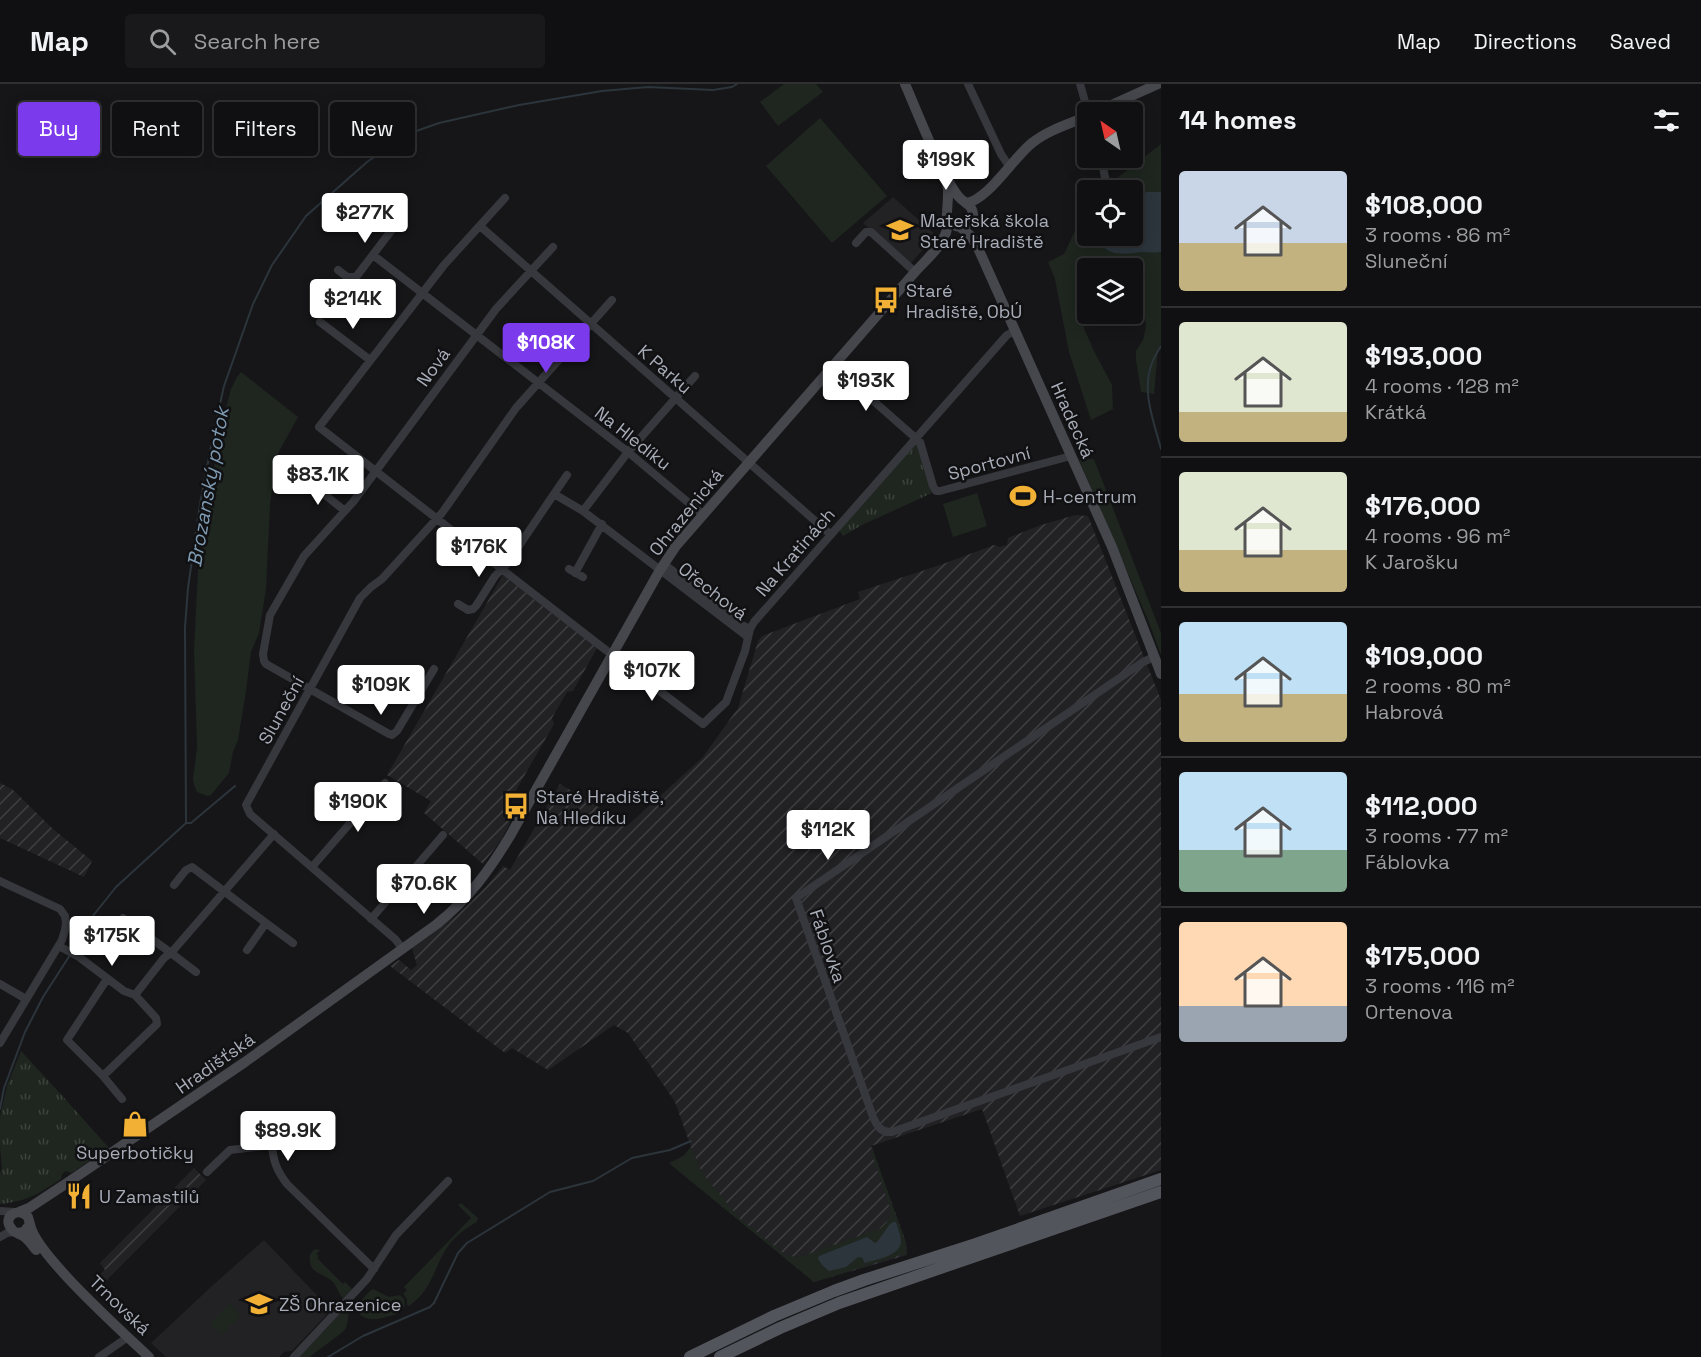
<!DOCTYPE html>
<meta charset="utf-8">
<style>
:root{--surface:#101012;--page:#19191b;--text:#f1f3f6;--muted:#9c9d9f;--line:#303032;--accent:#7c3aed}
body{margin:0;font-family:"Space Grotesk",sans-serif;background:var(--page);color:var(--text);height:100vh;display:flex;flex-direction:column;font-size:22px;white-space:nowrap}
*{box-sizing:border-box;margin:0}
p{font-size:20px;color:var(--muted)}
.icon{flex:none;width:33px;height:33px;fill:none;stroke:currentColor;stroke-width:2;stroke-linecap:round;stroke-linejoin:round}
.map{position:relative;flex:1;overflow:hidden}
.panel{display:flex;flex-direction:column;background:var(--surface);width:540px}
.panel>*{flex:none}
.guide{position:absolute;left:18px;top:18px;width:570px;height:54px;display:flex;gap:12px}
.needle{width:39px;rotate:326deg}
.buttons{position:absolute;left:1077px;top:18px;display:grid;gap:12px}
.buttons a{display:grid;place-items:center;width:66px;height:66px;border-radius:6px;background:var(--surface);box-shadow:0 3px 15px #0003,0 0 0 2px var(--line);font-size:30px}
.price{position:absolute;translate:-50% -51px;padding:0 14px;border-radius:6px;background:#fff;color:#222;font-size:20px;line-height:39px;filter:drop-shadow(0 2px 3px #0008)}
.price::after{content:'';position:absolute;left:50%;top:36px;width:18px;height:14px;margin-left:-9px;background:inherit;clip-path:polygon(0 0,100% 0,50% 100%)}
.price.selected{background:var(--accent);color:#fff}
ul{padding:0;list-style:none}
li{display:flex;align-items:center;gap:18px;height:150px;padding:0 18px}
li+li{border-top:2px solid var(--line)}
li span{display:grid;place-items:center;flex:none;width:168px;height:120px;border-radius:6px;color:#555}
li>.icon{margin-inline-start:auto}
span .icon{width:72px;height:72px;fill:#fffc;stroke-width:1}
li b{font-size:26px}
h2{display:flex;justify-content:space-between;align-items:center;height:72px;padding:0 18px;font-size:26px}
.chip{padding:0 21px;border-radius:6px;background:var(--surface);box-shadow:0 3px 15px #0003,0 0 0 2px var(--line);font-size:21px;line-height:54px}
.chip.selected{background:var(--accent);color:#fff}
header{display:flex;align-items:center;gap:36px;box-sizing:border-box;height:84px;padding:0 30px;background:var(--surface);border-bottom:2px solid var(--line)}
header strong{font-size:28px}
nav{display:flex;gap:33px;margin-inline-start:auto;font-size:21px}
.search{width:420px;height:54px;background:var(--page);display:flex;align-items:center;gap:15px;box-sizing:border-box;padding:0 21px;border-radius:6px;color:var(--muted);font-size:22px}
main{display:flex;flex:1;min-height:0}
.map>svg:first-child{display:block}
.built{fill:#222225}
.industrial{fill:url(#industrial-furrows)}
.green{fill:#1e261f}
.park{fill:url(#park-tufts)}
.water{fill:#2c353c}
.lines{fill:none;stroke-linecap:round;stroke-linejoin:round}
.stream{stroke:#2c353c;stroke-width:2}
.street{stroke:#37383d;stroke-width:8}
.secondary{stroke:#45474d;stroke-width:10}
.primary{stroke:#53555c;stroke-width:12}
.labels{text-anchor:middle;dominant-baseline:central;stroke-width:5;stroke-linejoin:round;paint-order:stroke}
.poi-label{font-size:18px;fill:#a8adb8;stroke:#111113;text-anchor:start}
.street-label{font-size:18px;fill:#a8adb8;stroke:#111113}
.water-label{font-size:20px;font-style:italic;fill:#7f9bb3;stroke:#111113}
</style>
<header>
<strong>Map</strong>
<div class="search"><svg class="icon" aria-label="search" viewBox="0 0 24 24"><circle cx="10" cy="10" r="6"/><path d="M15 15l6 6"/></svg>Search here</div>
<nav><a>Map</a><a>Directions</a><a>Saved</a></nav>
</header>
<main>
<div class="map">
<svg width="1161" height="1273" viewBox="0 0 1161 1273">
<defs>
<pattern id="industrial-furrows" width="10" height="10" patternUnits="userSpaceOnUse" patternTransform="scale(1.5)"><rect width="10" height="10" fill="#222225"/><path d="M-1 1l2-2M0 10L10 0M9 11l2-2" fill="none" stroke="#3f3f43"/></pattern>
<pattern id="park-tufts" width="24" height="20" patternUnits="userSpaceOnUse" patternTransform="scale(1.5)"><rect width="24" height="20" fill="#1e261f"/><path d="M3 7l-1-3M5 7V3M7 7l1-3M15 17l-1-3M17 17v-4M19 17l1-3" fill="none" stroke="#3c433d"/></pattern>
</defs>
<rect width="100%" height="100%" fill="#161618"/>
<path class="built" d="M893 113 936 151 912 178 908 179 863 139Z
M264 1156 331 1226 292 1267 284 1268 279 1273H166L151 1259 213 1201Z"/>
<path class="industrial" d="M1075 431 1088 432 1161 616V1086L1020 1132 982 1025 871 1062 906 1158 907 1171 814 1198 669 1079 684 1072 691 1063 675 1018 628 949 614 941 548 986 512 964 505 969 390 882 399 876 411 886 417 881 412 864 456 832 486 803 503 782 510 786 560 700 628 741 703 673 738 624 758 557 762 552 860 515 858 508 943 480 994 461 999 463 1007 461 1008 454 1041 441Z
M503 491 597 564 573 607 567 608 552 634 554 640 507 722 513 726 509 733 510 739 501 756 483 780 424 729 431 717 387 691Z
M0 699 12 705 53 745 92 777 84 793 0 754Z
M194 1084 206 1096 97 1206 91 1200 105 1186 100 1179Z"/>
<path class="green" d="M784 0H816L823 8 778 42 760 18Z
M820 34 887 112 832 159 766 82Z
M1161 60V260L1158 265 1154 310 1141 308 1136 276V267L1143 256 1146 243 1144 226 1133 203 1132 184H1088L1087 194H1085L1080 205V235L1094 267 1112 301 1113 325 1091 336 1069 268 1055 195 1048 178 1064 170 1080 136 1087 127 1088 152H1132V106H1104L1112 98Z
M241 288 298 333 276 373 270 421 266 505 259 549 251 568 246 607 238 656 233 668 229 689 211 711 207 712 197 708 194 701 193 695 197 664 194 567 199 466 223 335 231 305 237 293Z
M1094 375 1161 549V571L1148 536 1079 376Z
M977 409 987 442 953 453 943 420Z
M691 1063 702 1089 740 1135 782 1168 788 1172 800 1173 881 1144 886 1139 890 1132V1125L871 1067 872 1063 905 1157 907 1169 814 1198 669 1079 684 1072Z
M461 1119 478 1134 477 1138C466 1144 456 1151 448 1162 433 1184 434 1204 409 1222L407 1221V1215L403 1210 407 1206 404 1203 471 1134 458 1121Z
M315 1165 320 1166 316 1170 319 1172 317 1174 343 1200 345 1198 352 1205 343 1215C339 1210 337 1203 333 1198 322 1187 308 1192 310 1170Z
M373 1205 389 1213 400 1211 404 1215 405 1221C403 1224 401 1227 398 1229 397 1230 391 1232 389 1232 376 1237 362 1237 354 1224L370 1207Z
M230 1219 241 1231 221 1251 210 1239Z
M344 1223 349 1228C348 1233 348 1239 346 1244 344 1249 317 1266 310 1273H299L339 1231Z"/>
<path class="park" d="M919 358 932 409 862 441 843 452 839 446 916 359Z
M21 967 67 1017 109 1064 71 1089 66 1087 62 1090 61 1095C38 1110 28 1117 0 1120V1090L2 1084 0 1062V1033L7 1002Z"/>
<path class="water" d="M1147 108H1161V168C1155 169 1148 168 1142 168 1126 170 1102 174 1100 152H1132L1133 113Z
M893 1138H896C898 1144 901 1152 901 1158 900 1172 875 1176 864 1179L863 1174 858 1173 846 1183 829 1187 823 1182 818 1175 819 1172 867 1153 875 1159 877 1158 890 1140Z"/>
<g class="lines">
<path class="stream" d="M1161 262C1158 267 1154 273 1152 279 1141 307 1154 338 1161 365
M186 739H191L235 702
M0 1025 4 1004 25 948 43 913 72 868 88 838 116 803 186 739 185 543 188 504 200 420 214 347 224 302 253 220 272 181 306 132 367 78 408 50 439 39 519 21 602 7 648 3 713 6 732 3 737 0
M328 1273 363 1252 430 1223 434 1219 458 1169 467 1159 550 1108 593 1097 632 1074 670 1066 691 1057"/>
<path class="street" d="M968 0 1001 70 1009 82
M1080 0 1088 28
M1101 74 1106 98
M505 114 444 181 319 343 598 560 703 640 726 618 745 567 750 545 754 538 1007 251 1015 247
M480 142 830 450
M856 159 866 148H871L915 188
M373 171 628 368 702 430
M338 186 347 193H356L394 143
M320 238 370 276
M834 282 920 358 933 402 936 407H940L1071 372
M308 397 345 427
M554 410 567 391
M583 427 748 553
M664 480 740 540 750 545
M569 485 583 493
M575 489 602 440
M458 520 468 526 473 525 476 522 495 492 506 481 554 410 583 427 628 368 695 292
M1154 573 1143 578 796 814 873 1033C877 1042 881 1049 892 1048L1161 953
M434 585 397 647 392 651 389 650 266 580 264 577 263 570 270 531 304 472 353 418 496 225 553 163
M312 783 385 699
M0 797 60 825 65 832 66 839 65 846 62 856 0 959
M174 801 186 786 192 783 266 839
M123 834 171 869 274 750
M371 835 443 751
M59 862 79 873 124 907 135 911
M403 865 395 855 250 730 246 721 360 514 371 503 382 495 442 429 516 324 612 216
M247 866 266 839 293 859
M107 895 67 956 103 992 122 1015
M0 900 26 915
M103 992 157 940 156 934 135 911 164 874 171 869 196 888
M290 1056 272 1061C273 1077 277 1087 287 1100L374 1185
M207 1088 230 1066 272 1061
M0 1127 15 1128
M0 1153 7 1149 15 1148
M99 1273 128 1253
M294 1273 367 1195 396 1151 448 1097"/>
<path class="secondary" d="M905 0C919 32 932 67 949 98 952 103 955 109 959 113 963 118 970 120 972 126 976 137 965 144 956 142
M1096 28 1158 0
M966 119C988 116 1013 74 1032 59 1048 46 1069 40 1088 32
M960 143 971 152 978 164 1112 463 1161 590
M19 1128 29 1124 67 1099 245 978 437 840C469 814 489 787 510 752L660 486 676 462 915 188C925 177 939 165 945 151 949 144 946 136 947 128 948 113 950 101 943 86
M30 1140C34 1169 124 1249 149 1273
M17 1149 24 1148 30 1140 28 1133C18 1122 2 1133 11 1144 13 1149 19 1149 23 1152 28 1155 32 1161 36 1166"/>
<path class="primary" d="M690 1273 774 1232 834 1207 864 1196 976 1160 1161 1095
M720 1273 780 1244 839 1219 1161 1108"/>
</g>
<defs>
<g id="school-bare" transform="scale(2.07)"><path d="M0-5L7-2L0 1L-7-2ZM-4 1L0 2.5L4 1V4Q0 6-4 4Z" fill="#f2b134" stroke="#111113" stroke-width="2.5" paint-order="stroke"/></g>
<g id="bus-bare" transform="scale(2.07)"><path d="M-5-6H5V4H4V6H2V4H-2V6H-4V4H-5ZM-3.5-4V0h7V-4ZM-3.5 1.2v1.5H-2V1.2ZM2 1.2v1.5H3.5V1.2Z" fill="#f2b134" stroke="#111113" stroke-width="2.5" paint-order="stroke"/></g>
<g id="stadium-bare" transform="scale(2.07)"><path d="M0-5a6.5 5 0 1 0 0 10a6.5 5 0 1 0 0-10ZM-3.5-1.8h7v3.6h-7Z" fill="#f2b134" stroke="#111113" stroke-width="2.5" paint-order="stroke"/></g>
<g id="shop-bare" transform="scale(2.07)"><path d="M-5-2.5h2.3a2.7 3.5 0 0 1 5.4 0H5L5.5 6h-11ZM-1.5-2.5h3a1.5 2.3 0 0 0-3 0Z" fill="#f2b134" stroke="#111113" stroke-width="2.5" paint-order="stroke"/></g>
<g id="restaurant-bare" transform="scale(2.07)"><path d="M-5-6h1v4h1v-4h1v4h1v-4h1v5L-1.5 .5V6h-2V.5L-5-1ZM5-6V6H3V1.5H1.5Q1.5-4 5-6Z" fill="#f2b134" stroke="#111113" stroke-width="2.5" paint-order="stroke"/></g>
</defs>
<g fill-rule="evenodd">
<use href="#school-bare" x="900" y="146"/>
<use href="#bus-bare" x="886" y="216"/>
<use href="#stadium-bare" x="1023" y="412"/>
<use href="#bus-bare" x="516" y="722"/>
<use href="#shop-bare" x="135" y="1040"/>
<use href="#restaurant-bare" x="79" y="1112"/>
<use href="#school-bare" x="259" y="1220"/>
</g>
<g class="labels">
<g class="poi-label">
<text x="920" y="136">Mateřská škola<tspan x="920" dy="21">Staré Hradiště</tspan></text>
<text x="906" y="206">Staré<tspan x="906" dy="21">Hradiště, ObÚ</tspan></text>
<text x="1043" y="412">H-centrum</text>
<text x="536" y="712">Staré Hradiště,<tspan x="536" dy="21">Na Hledíku</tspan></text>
<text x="135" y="1068" text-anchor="middle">Superbotičky</text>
<text x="99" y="1112">U Zamastilů</text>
<text x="279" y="1220">ZŠ Ohrazenice</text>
</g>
<g class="street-label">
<text transform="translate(433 283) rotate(-54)">Nová</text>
<text transform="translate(665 285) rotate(41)">K Parku</text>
<text transform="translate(1073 336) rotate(66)">Hradecká</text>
<text transform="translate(633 354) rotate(38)">Na Hledíku</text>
<text transform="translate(989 379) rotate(-15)">Sportovní</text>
<text transform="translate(686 428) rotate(-51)">Ohrazenická</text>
<text transform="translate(795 468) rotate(-49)">Na Kratinách</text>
<text transform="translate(713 507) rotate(38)">Ořechová</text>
<text transform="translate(281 626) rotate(-61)">Sluneční</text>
<text transform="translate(828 862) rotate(71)">Fáblovka</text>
<text transform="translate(215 979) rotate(-35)">Hradišťská</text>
<text transform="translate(120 1221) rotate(44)">Trnovská</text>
</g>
<g class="water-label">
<text transform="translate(208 403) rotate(-80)">Brozanský potok</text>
</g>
</g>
</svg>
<div class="buttons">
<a><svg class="needle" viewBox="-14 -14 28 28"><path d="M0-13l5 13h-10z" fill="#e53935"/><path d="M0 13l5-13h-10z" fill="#9c9d9f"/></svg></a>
<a><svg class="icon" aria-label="locate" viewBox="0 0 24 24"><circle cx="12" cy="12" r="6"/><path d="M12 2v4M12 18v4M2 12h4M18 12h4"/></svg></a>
<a><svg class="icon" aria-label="layers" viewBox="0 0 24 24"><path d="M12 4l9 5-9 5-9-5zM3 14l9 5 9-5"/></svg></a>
</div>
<b class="price" style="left:946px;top:107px">$199K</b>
<b class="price" style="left:365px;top:160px">$277K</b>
<b class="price" style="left:353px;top:246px">$214K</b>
<b class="price selected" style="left:546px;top:290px">$108K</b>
<b class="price" style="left:866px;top:328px">$193K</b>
<b class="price" style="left:318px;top:422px">$83.1K</b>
<b class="price" style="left:479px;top:494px">$176K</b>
<b class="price" style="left:652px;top:618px">$107K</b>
<b class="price" style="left:381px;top:632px">$109K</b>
<b class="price" style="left:358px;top:749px">$190K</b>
<b class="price" style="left:828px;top:777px">$112K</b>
<b class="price" style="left:424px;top:831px">$70.6K</b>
<b class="price" style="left:112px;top:883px">$175K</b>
<b class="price" style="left:288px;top:1078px">$89.9K</b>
<div class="guide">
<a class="chip selected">Buy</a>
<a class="chip">Rent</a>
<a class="chip">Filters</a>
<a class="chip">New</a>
</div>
</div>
<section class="panel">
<h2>14 homes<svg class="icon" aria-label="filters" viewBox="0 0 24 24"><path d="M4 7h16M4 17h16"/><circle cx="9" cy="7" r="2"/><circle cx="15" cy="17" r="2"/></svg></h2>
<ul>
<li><span style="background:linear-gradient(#c9d6e8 60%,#c2b280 0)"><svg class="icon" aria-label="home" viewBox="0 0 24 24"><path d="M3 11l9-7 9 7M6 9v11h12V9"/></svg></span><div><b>$108,000</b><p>3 rooms · 86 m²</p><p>Sluneční</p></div></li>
<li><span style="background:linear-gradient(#dfe7d0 75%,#c2b280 0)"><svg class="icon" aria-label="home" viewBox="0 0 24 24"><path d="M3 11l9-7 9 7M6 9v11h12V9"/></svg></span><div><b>$193,000</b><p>4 rooms · 128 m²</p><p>Krátká</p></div></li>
<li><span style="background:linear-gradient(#dfe7d0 65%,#c2b280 0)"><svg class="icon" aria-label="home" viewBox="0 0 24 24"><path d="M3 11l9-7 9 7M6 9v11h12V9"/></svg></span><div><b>$176,000</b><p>4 rooms · 96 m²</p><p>K Jarošku</p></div></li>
<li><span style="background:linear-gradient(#bfe0f5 60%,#c2b280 0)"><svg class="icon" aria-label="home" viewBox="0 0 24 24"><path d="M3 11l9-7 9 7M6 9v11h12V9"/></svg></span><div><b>$109,000</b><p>2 rooms · 80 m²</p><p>Habrová</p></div></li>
<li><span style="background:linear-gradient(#bfe0f5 65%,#7fa58c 0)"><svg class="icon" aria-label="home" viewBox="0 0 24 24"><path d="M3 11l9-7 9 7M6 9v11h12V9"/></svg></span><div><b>$112,000</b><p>3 rooms · 77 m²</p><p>Fáblovka</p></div></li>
<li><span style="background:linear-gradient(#ffd9b3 70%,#9aa5b1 0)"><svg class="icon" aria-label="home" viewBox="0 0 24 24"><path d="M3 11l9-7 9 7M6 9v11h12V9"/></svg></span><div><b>$175,000</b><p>3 rooms · 116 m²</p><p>Ortenova</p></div></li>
</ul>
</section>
</main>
